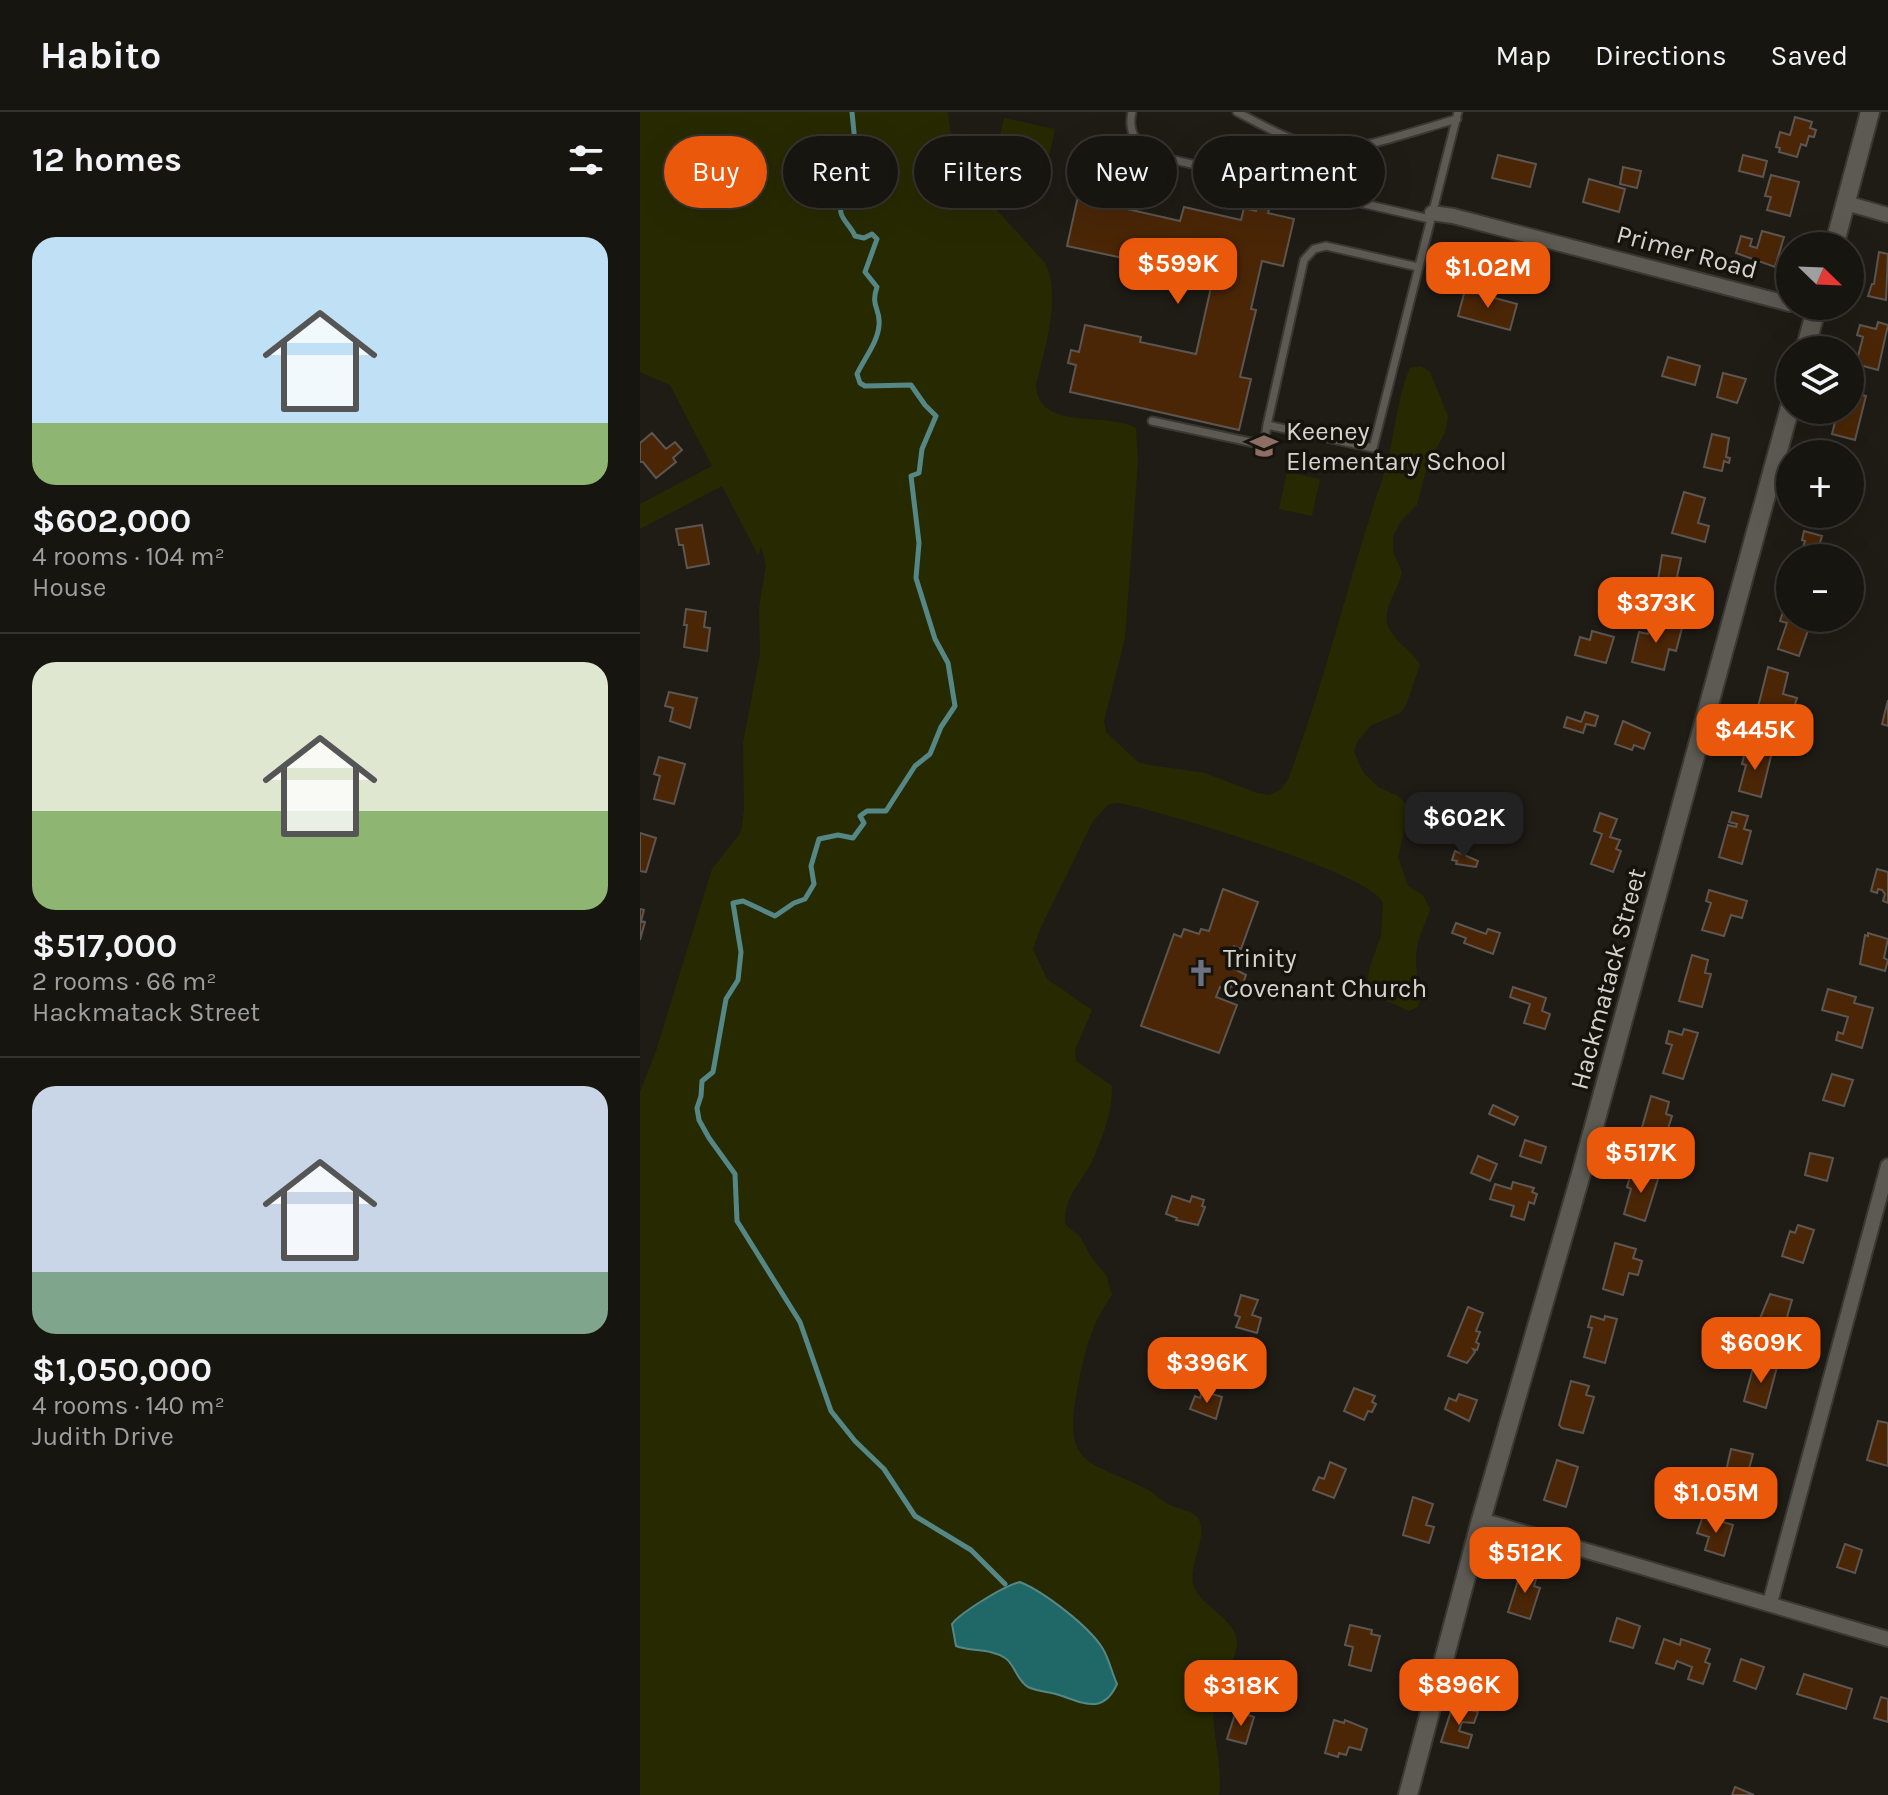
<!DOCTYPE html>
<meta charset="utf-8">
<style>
:root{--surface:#171510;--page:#24221e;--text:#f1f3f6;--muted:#9e9f9f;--line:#363430;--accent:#ea580c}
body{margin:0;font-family:Karla,sans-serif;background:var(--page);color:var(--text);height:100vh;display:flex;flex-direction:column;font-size:30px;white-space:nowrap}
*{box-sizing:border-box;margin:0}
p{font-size:26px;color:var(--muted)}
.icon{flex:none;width:44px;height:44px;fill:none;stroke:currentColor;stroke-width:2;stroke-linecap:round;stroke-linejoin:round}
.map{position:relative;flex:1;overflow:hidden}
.panel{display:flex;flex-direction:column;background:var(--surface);width:640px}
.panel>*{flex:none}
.hud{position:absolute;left:24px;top:24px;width:760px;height:72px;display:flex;gap:16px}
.needle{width:52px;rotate:113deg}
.buttons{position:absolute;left:1136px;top:120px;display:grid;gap:16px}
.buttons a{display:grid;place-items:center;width:88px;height:88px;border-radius:50%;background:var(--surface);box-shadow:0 8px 32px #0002,0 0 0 2px var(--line);font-size:40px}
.price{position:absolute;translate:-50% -68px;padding:0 18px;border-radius:16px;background:var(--accent);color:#fff;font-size:26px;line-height:52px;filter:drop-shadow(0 2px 4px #0008)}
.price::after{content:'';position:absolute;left:50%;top:48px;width:24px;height:18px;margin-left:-12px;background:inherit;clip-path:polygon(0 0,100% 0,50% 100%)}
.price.current{background:#222;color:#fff}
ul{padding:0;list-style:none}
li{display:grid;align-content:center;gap:16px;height:424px;padding:0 32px}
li+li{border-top:2px solid var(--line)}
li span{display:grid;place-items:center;height:248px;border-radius:24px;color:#555}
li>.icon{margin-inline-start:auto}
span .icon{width:144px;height:144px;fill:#fffc;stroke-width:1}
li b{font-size:34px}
h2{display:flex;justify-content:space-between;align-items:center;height:96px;padding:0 32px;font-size:34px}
.tag{padding:0 28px;border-radius:36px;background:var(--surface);box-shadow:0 8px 32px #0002,0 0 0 2px var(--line);font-size:28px;line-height:72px}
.tag.current{background:var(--accent);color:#fff}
header{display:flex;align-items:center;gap:48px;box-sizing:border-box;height:112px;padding:0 40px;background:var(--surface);border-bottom:2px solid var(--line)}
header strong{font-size:38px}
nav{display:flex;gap:44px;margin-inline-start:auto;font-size:28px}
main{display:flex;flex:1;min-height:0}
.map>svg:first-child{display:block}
.green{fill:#272a01;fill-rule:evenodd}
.water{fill:#206768;stroke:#568787;stroke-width:2}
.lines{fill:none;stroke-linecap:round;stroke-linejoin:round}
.stream{stroke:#568787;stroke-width:5}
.building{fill:#4a2607;stroke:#5c5550;stroke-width:2}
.lane-casing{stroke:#3a3834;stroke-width:11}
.street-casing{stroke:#3a3834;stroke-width:18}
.secondary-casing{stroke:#3a3834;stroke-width:22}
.lane{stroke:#5c5a52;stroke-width:7}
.street{stroke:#5c5a52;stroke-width:14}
.secondary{stroke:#5c5a52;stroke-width:18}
.labels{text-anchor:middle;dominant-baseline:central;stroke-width:7;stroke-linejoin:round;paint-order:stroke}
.street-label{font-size:26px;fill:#d5d3cf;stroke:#16130d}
.poi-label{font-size:26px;fill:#d5d3cf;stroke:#16130d;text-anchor:start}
</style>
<header>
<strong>Habito</strong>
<nav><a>Map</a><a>Directions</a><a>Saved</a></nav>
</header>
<main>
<section class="panel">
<h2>12 homes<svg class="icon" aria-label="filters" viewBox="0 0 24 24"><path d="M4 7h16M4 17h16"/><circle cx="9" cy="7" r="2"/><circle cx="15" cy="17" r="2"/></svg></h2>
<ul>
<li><span style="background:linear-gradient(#bfe0f5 75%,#8fb573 0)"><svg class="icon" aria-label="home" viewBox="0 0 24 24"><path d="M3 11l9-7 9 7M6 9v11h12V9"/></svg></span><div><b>$602,000</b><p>4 rooms · 104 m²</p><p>House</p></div></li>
<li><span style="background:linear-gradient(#dfe7d0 60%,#8fb573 0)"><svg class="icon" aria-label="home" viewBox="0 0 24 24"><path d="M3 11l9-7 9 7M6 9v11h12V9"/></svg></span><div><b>$517,000</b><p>2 rooms · 66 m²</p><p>Hackmatack Street</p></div></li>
<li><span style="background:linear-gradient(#c9d6e8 75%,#7fa58c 0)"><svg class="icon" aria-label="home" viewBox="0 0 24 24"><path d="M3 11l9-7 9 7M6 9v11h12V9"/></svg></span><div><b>$1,050,000</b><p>4 rooms · 140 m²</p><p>Judith Drive</p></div></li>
</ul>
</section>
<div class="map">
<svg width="1248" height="1683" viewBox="0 0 1248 1683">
<rect width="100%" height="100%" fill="#1f1c16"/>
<path class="green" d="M0 0H308L314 46 331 74 357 98 405 151C422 183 404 240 396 273 398 320 467 299 496 316L498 349 485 526 464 609 466 620 498 650 509 653 565 661 617 681 629 683 640 678 647 670C685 571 708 468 742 368 755 331 755 291 770 256L781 254 790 260 808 304 805 321 788 351 777 393 761 409 753 424V440L762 460C759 475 749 487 747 502 742 523 772 536 780 553L766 593 760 601 730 614 717 630 714 640 723 660 738 675 758 684 766 692 768 703 758 745 768 774 783 783 790 797C786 810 779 823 777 836 773 856 782 875 778 895L769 899 725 879 731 851 741 824 743 791C734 762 517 698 479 691L469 692 453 709 400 817 393 837 407 867 452 898 435 938 436 949 472 974C472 1002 464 1020 454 1045 443 1071 424 1081 425 1112L441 1126 451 1145 466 1163 472 1183C450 1213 444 1243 437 1279 421 1360 455 1348 510 1379 517 1383 522 1390 530 1393 539 1398 550 1397 557 1405 571 1421 546 1455 554 1475 562 1496 596 1506 597 1531 597 1550 579 1563 575 1580 568 1614 584 1650 579 1683H0V980L16 939 72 757 101 720 104 698 103 631 120 542 119 497 126 453 121 434 118 443 82 374 0 417V392L72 354 30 273 0 260ZM369 1472 389 1474 455 1526 465 1540 477 1572 441 1592 376 1564 369 1548 354 1540 326 1497 347 1489Z
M364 6 415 17 402 78 350 67Z
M647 360 680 367 672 404 639 397Z"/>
<path class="water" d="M380 1470C404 1480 449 1514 463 1537 469 1547 472 1561 477 1572 463 1603 444 1591 419 1583 409 1580 396 1579 388 1575 376 1568 375 1552 365 1546 350 1536 332 1540 316 1534L312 1512C320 1501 365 1473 380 1470Z"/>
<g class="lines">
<path class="stream" d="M212 0 216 41 203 59C205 74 199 90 201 101 203 109 212 116 215 124L224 126 232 122 237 127 225 160 237 175C230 195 241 197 239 213 238 230 224 247 217 262L220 271 225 274 271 273 285 293 296 304 282 337 279 361 271 364 279 431 276 466 295 527 308 551 315 594 301 615 290 642 275 654 246 699H227L220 704 224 711 213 726 198 723 179 727 171 754 174 772 165 787 154 791 135 804 103 789 93 791 101 840 98 868 86 887 73 960 62 969 61 984 57 996 59 1008 69 1026 95 1062 97 1109 160 1210 191 1299 215 1329 244 1357 275 1404 331 1438 365 1472"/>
</g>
<path class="building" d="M1155 5 1172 10 1170 16 1176 18 1174 25 1169 24 1166 34 1161 32 1157 45 1139 40 1140 36 1136 35 1140 20 1150 23Z
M858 43 896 52 890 75 852 66Z
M1103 43 1127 49 1123 65 1099 59Z
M983 55 1001 59 997 76 980 72Z
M1131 63 1159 70 1150 104 1127 98 1131 85 1125 84Z
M949 67 985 77 979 100 943 90Z
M441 71 490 82 487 97 540 109 544 95 601 108 604 96 616 99 618 90 630 93 628 101 654 107 643 154 622 149 611 197 616 198 600 265 611 267 599 318 430 280 436 253 428 251 431 238 439 240 445 213 501 225 500 230 556 242 574 162 549 156 548 160 427 134Z
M1122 119 1144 125 1135 155 1096 141 1101 124 1112 127 1110 134 1117 136Z
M1239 140 1248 142 1246 188 1228 184 1232 172H1234Z
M825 178 877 192 870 218 818 204Z
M1238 210 1248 213 1238 258 1216 252 1223 225 1217 223 1220 213 1236 217Z
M1028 245 1060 254 1055 273 1022 264Z
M1083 261 1106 267 1097 291 1077 285Z
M1210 280 1226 284 1215 328 1192 322 1198 298H1210Z
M12 321 26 337 35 330 42 338 33 346 36 350 16 366 3 350H0V331Z
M1072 322 1089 326 1086 345 1090 346 1089 351 1084 349 1082 359 1064 355Z
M1044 380 1065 386 1058 411 1069 414 1065 430 1032 421Z
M62 413 69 452 47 456 43 433H39L36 417Z
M1164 419 1182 424 1178 437 1185 439 1183 446H1160L1165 429 1162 428Z
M1022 443 1041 446 1037 465 1044 467 1038 490 1018 486 1021 469 1018 468Z
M46 497 66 500 64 515 70 516 67 539 44 535 47 513H44Z
M1144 497 1150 499V506L1172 507 1159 544 1138 537 1147 511 1140 509Z
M1012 508 1042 516 1036 539 1029 537 1024 558 992 550 999 520 1008 522Z
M952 519 974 525 966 551 935 543 940 525 950 528Z
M1128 555 1148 561 1143 582 1157 586 1147 618 1115 607Z
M29 580 57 586 50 616 30 609 33 596 25 594Z
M1248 588V614L1242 612Z
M945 600 958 604 955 614 946 612 943 621 924 615 927 605 941 610Z
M983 609 1010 621 1004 637 994 633 992 638 975 632Z
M1119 637 1132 640 1121 685 1099 679 1106 653 1102 652 1105 640 1118 643Z
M19 645 45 652 34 692 14 687 20 664 14 662Z
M1092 700 1108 704 1104 717 1111 719 1102 752 1079 745 1088 713 1096 715 1097 712 1089 710Z
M960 701 977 707 970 725 980 728 976 737 981 739 973 760 951 752 962 722 954 719Z
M0 721 16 726 6 760 0 759Z
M815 739 838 749 836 755 816 752 817 749 812 748Z
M1237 757 1248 760V791L1243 789 1245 782 1242 778 1238 777 1237 781 1231 779Z
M583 777 618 790 601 837 594 834 587 853 606 863 601 877 591 874 589 878 580 875 576 885 597 893 579 941 501 914 534 822 541 825 544 817 559 822 561 817 569 819Z
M1069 778 1107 789 1102 806 1091 803 1084 824 1062 818 1071 791 1066 789Z
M0 797 4 798 1 809 5 810 0 828Z
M816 811 846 822 848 817 860 821 853 842 824 831 826 826 812 821Z
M1228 821 1248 827 1244 846 1248 848 1245 859 1220 852 1225 823 1228 824Z
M1052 843 1068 848 1065 861 1071 862 1062 895 1039 889Z
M873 875 906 886 902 899 910 902 905 917 884 911 890 892 870 885Z
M1188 877 1216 885 1214 891 1233 896 1222 936 1196 928 1198 920 1203 922 1208 905 1182 898Z
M1044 917 1058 921 1043 967 1023 961 1032 933 1026 931 1029 919 1042 923Z
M1192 962 1213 968 1204 994 1183 988Z
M1011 984 1029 990 1026 1002 1032 1004 1022 1036 998 1029Z
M853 993 878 1005 874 1013 849 1002Z
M885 1028 906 1035 901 1051 880 1044Z
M1170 1041 1193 1046 1187 1069 1165 1063Z
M838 1044 857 1052 850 1069 831 1061Z
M1008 1060 1019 1064 1005 1109 984 1102 991 1077 987 1075 991 1061 1006 1066Z
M873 1070 894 1076 892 1080 897 1082 894 1092 889 1090 884 1108 871 1104 874 1094 850 1087 855 1072 871 1077Z
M532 1084 550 1090 552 1084 564 1088 562 1094 565 1095 558 1113 536 1108 537 1106 526 1102Z
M1158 1113 1174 1118 1163 1151 1142 1144 1150 1119 1155 1121Z
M975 1131 996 1137 993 1146 1002 1149 998 1163 989 1161 983 1183 963 1177Z
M1130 1182 1152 1188 1147 1205 1151 1207 1148 1220 1121 1212 1119 1209Z
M601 1183 618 1188 612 1203 621 1206 617 1221 596 1215 600 1205 595 1203Z
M828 1195 843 1201 836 1219 840 1220 836 1230 839 1232 837 1238 833 1237 835 1240 827 1251 808 1244Z
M951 1204 964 1208 965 1204 977 1207 965 1251 944 1245 952 1216 948 1215Z
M1120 1250 1137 1255 1126 1296 1104 1289 1113 1256 1118 1258Z
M931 1269 949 1274 946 1283 954 1285 943 1321 922 1316 919 1313Z
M714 1276 735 1284 732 1290 736 1292 732 1300 728 1299 724 1308 704 1299Z
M562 1279 582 1285 576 1307 550 1297 555 1284 560 1286Z
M819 1282 837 1288 829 1309 805 1297 809 1286 816 1289Z
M1238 1309 1248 1311V1354L1227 1348Z
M1091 1337 1113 1342 1107 1364 1086 1359Z
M917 1348 938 1355 926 1395 904 1388Z
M690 1350 706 1357 694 1386 673 1378 679 1365 684 1367Z
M773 1385 793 1392 786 1413 794 1415 789 1431 763 1423Z
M1063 1404 1093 1413 1084 1444 1065 1438 1069 1425 1057 1421Z
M1205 1432 1222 1438 1215 1461 1197 1455Z
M882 1456 898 1461 894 1474 900 1476 890 1507 868 1500Z
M977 1506 1000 1514 993 1536 970 1529Z
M710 1513 732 1518 731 1522 740 1524 731 1559 709 1553 713 1535 705 1533Z
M1024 1527 1040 1533 1041 1527 1070 1537 1065 1550 1070 1552 1063 1572 1048 1567 1052 1555 1037 1549 1034 1557 1016 1551Z
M1101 1547 1124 1555 1116 1577 1094 1569Z
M1164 1562 1212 1577 1206 1597 1157 1582Z
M1241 1585 1248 1587V1610L1234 1606Z
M813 1593 838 1600 834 1611 822 1610 819 1619 832 1623 828 1636 801 1630Z
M596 1599 614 1605 606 1632 587 1627Z
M694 1608 704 1611 705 1608 727 1617 721 1638 709 1635 706 1643 699 1641 698 1645 685 1641Z
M1095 1675 1114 1683H1092Z"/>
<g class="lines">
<g class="lane-casing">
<path id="lane" d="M492 0C487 22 498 34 517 44L790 107
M597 0C623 14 660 34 689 38 712 41 790 14 817 7
M669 77 685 37
M778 155 686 134 674 137 664 148 627 313 733 336 818 0
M512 309 624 333 627 313"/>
</g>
<g class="street-casing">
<path id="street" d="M1206 91 1248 103
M792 101 813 104 1150 192
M841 1408 1248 1527
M1130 1491 1248 1054"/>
</g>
<g class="secondary-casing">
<path id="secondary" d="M1194 134 1230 0
M1165 238 1177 194
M768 1683 841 1408 941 1062 1150 295"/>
</g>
<use href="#lane" class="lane"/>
<use href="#street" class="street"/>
<use href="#secondary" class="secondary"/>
</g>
<defs>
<g id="school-bare" transform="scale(2.16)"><path d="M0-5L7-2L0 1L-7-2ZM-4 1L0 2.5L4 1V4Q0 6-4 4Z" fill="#8d6e63" stroke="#16130d" stroke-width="2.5" paint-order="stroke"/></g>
<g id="church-bare" transform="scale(2.16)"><path d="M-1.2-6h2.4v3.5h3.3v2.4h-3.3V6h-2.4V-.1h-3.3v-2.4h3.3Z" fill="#6b7280" stroke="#16130d" stroke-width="2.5" paint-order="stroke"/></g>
</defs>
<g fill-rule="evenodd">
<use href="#school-bare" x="624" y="334"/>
<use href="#church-bare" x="561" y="861"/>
</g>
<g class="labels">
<g class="street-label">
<text transform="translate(1047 140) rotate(15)">Primer Road</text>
<text transform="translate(968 867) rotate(-75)">Hackmatack Street</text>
</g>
<g class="poi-label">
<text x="646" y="319">Keeney<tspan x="646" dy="30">Elementary School</tspan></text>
<text x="583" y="846">Trinity<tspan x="583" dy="30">Covenant Church</tspan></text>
</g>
</g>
</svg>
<div class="buttons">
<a><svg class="needle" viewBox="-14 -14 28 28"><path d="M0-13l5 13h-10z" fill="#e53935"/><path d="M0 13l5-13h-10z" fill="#9e9f9f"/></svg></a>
<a><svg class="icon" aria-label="layers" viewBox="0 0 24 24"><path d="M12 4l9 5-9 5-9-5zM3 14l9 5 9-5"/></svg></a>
<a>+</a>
<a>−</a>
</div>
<b class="price" style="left:538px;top:194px">$599K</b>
<b class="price" style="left:848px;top:198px">$1.02M</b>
<b class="price" style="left:1016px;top:533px">$373K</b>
<b class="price" style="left:1115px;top:660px">$445K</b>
<b class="price current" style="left:824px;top:748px">$602K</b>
<b class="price" style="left:1001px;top:1083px">$517K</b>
<b class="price" style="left:1121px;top:1273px">$609K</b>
<b class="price" style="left:567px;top:1293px">$396K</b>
<b class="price" style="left:1076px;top:1423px">$1.05M</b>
<b class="price" style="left:885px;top:1483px">$512K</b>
<b class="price" style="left:819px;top:1615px">$896K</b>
<b class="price" style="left:601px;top:1616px">$318K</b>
<div class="hud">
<a class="tag current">Buy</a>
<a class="tag">Rent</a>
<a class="tag">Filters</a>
<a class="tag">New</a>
<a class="tag">Apartment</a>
</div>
</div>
</main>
